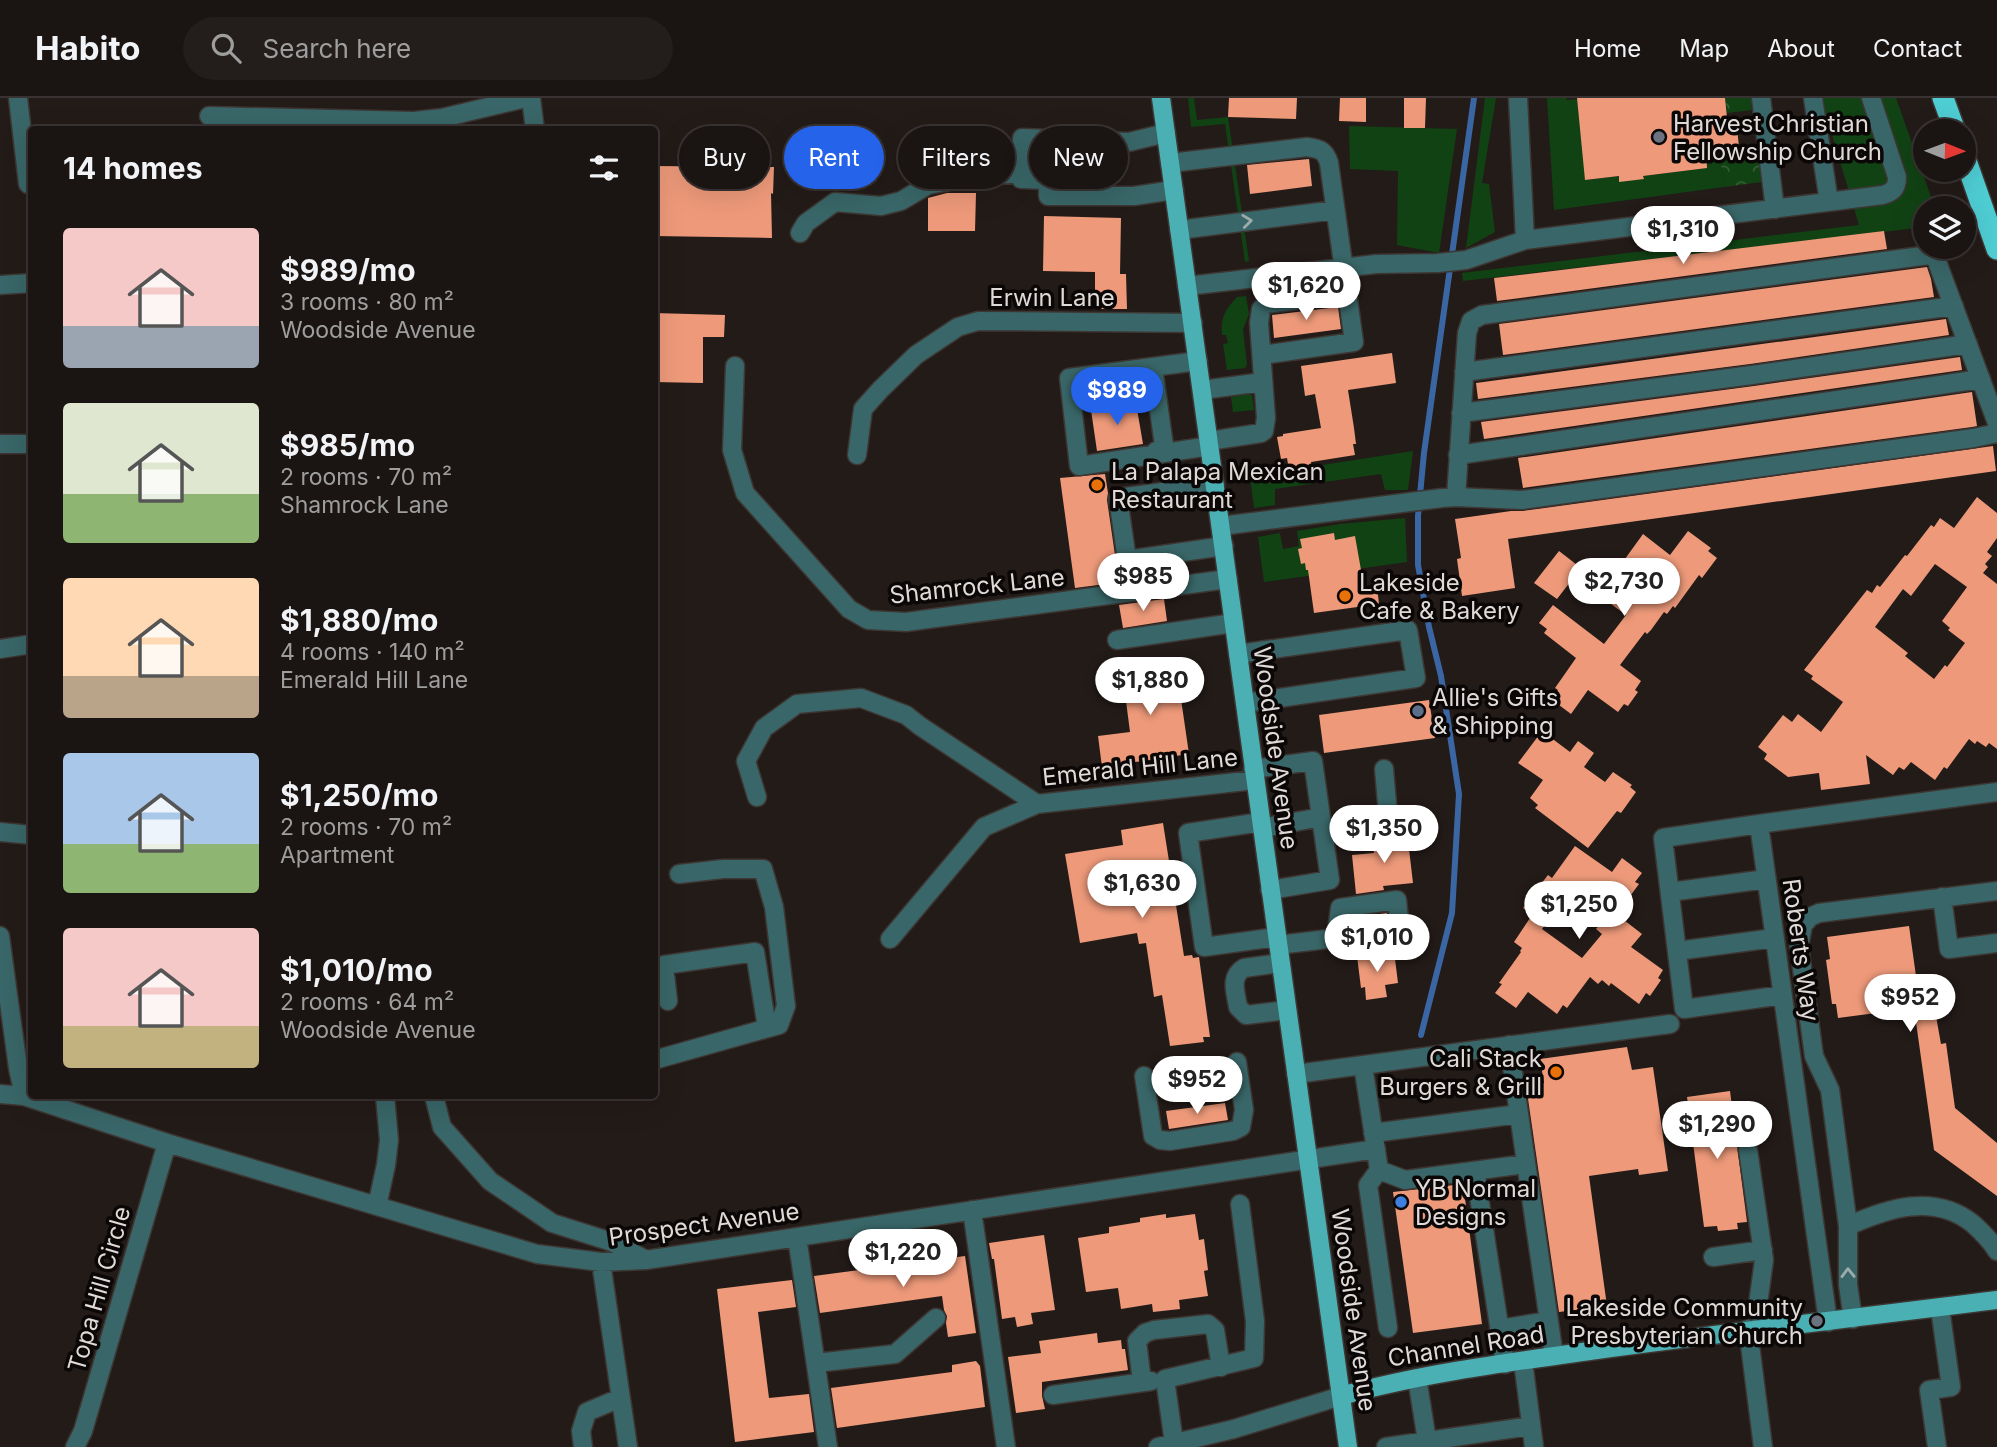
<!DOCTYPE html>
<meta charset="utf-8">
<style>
:root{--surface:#1a1412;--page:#231d1b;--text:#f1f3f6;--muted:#9f9e9f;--line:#383332;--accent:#2563eb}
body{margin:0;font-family:Inter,sans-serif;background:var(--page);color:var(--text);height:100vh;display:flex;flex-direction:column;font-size:26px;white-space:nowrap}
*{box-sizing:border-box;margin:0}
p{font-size:23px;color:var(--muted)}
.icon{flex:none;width:38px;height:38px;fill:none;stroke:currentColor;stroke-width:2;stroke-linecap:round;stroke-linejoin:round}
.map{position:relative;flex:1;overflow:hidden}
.drawer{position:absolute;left:28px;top:28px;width:630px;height:973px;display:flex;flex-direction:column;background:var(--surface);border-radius:7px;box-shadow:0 7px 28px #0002,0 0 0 2px var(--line)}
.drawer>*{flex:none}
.banner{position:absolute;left:679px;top:28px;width:665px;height:63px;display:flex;gap:14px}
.needle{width:46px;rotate:91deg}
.controls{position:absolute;left:1913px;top:21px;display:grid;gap:14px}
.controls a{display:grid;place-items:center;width:63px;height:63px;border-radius:50%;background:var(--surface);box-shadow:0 7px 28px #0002,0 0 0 2px var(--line);font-size:35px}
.price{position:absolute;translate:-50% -60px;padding:0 16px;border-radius:24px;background:#fff;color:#222;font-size:23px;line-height:46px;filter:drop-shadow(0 2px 4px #0008)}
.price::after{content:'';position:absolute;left:50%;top:42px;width:21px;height:16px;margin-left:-10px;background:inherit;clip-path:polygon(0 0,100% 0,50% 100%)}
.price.current{background:var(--accent);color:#fff}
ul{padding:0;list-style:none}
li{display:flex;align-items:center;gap:21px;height:175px;padding:0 35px}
li span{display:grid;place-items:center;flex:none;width:196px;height:140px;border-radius:7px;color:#555}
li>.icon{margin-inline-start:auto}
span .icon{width:84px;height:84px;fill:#fffc;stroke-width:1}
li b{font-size:30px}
h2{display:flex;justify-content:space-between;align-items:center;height:84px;padding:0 35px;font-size:30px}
.tag{padding:0 24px;border-radius:32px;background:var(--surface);box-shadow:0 7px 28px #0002,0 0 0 2px var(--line);font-size:24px;line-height:63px}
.tag.current{background:var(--accent);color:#fff}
header{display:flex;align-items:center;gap:42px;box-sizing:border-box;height:98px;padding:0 35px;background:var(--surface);border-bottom:2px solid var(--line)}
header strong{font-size:33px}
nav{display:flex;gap:38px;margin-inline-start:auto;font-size:24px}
.search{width:490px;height:63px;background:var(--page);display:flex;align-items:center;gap:18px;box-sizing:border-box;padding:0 24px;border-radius:38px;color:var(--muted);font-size:26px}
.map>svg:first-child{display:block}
.grass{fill:#114214}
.forest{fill:url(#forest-crowns)}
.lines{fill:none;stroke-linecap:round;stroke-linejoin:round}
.stream{stroke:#3a66a4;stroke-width:6}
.building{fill:#ee9a7a;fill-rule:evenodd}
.minor-casing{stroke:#3d3633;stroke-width:21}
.major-casing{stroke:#3d3633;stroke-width:21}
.highway-casing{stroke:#3d3633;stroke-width:24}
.minor{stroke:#396668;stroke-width:18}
.major{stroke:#4ab0b4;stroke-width:18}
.highway{stroke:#4ecdd3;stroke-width:21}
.oneway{stroke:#9dacab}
.worship-dot{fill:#6b7280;stroke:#0a0706;stroke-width:2.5}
.food-dot{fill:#e8710a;stroke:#0a0706;stroke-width:2.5}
.service-dot{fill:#5c6f8a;stroke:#0a0706;stroke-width:2.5}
.shop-dot{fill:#3f7fe0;stroke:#0a0706;stroke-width:2.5}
.labels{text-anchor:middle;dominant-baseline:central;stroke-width:7;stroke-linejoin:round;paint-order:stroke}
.poi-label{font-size:24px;fill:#dfdad8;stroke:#0a0706;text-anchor:start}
.street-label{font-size:24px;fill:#dfdad8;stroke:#0a0706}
</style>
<header>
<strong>Habito</strong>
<div class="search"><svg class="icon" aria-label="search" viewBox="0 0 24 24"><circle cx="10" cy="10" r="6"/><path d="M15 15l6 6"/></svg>Search here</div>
<nav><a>Home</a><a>Map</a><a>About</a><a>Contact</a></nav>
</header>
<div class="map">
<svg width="1997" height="1349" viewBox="0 0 1997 1349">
<defs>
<pattern id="forest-crowns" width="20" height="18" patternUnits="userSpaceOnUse" patternTransform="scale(1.75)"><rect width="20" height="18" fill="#114214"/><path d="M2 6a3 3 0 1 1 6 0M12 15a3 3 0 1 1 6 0" fill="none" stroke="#335d35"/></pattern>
</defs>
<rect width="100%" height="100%" fill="#231b18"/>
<path class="grass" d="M1188 0H1194L1197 22 1228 19 1249 163 1245 164 1225 26 1191 29Z
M1485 0H1496L1482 85 1489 86 1495 134 1466 150Z
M1547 0H1566L1567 2 1577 1 1586 82 1619 78V83L1644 80 1643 78 1706 70 1707 67 1721 65 1724 89 1554 112Z
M1821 0H1896L1935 110H1925V129L1463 183 1462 175 1859 127Z
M1349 28 1457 31 1439 155 1397 147 1398 73 1350 71Z
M1246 198 1249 216 1243 231 1247 267 1245 270 1227 272 1223 246 1228 245 1226 237H1222C1220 219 1226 211 1237 199Z
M1249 296 1252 297 1254 312 1233 314 1231 299Z
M1413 353 1408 392H1385L1381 376 1275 391V407L1254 410 1250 378Z
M1405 420 1407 464 1264 484 1258 439 1280 435 1283 451 1299 448 1297 433 1340 426Z"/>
<path class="forest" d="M1725 0H1751L1752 12 1727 15Z
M1731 51 1733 62 1759 59 1762 84 1724 89 1721 66 1707 67 1705 53Z"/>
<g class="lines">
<path class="stream" d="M1421 937 1452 815 1459 696 1441 578 1429 529 1418 467V418L1424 355 1474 0"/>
</g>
<path class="building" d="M1229 0H1297L1296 21 1228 19Z
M1340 0H1366V24L1339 23Z
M1404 0H1426L1425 30H1404Z
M1577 0H1725L1728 29 1737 28 1739 50 1706 53 1707 70 1643 78 1644 81 1619 84V78L1585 82Z
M1309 61 1312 88 1250 96 1247 67Z
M654 68 774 69 773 96 771 95 772 140 654 138Z
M947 95H976L975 133H928V100Z
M1044 118 1121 120 1120 176H1126L1127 211H1095V174L1043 173Z
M1884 133 1887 151 1497 203 1494 180Z
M1927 169 1931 181 1934 199 1503 257 1499 226Z
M1338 209 1341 231 1274 240 1272 217Z
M654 215 725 217 724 239H703V285L654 284Z
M1946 221 1949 237 1750 266 1478 301 1476 285Z
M1392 255 1396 285 1348 292 1354 330 1356 346H1353L1355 357 1311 364 1312 369 1289 372 1287 360 1281 361 1277 339 1283 338V336L1321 330 1315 296 1305 298 1301 268Z
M1960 259 1962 272 1484 341 1481 324 1754 288Z
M1972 294 1977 328 1972 329 1523 390 1518 360Z
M1136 305 1143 346 1097 353 1091 312Z
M1993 348 1996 373 1508 441 1515 490 1462 498 1457 461 1461 460 1455 421 1511 413H1523Z
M1105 376 1108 395 1107 402 1116 464 1119 470 1121 484 1075 490 1060 380Z
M1977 399 1997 415V440L1987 454 1992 458 1985 466 1988 469 1983 475 1997 486V651L1989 645 1986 649 1977 643 1975 646 1969 641 1947 671 1944 669 1935 682 1911 664 1904 672 1899 669 1893 677 1866 657 1870 686 1821 692 1819 675 1788 679 1764 661 1767 656 1758 649 1783 617 1792 624 1798 616 1821 634 1843 604 1811 581 1813 578 1804 572 1867 492 1872 495 1877 487 1880 489 1905 457 1907 458 1931 427 1934 429 1940 420 1954 430ZM1935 466 1967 489 1942 523 1950 530 1948 532 1965 545 1947 569 1945 567 1934 581 1905 558 1908 555 1875 529 1903 491 1911 498Z
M1688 433 1711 450 1708 453 1717 460 1702 480 1699 477 1675 510 1673 508 1667 516 1664 514 1651 532 1647 536 1645 534 1620 567 1641 583 1635 592 1638 594 1628 608 1624 606 1618 614 1588 592 1571 616 1551 601 1558 592 1555 590 1576 560 1544 535 1547 531 1539 525 1553 507 1604 546 1626 517 1581 484 1598 461 1607 468 1609 466 1617 472 1643 436 1670 457Z
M1334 435 1335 442 1355 438 1364 489 1377 488 1379 506 1314 515 1308 472H1306L1305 465 1301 466 1298 451 1302 450 1300 441Z
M1559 453 1581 470 1557 501 1534 485Z
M1164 501 1167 523 1123 530 1119 507Z
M1181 564 1185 600 1181 601 1189 656 1102 669 1098 638 1130 634 1122 572Z
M1429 602 1435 640 1324 655 1319 617Z
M1542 633 1570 654 1578 643 1594 655 1584 669 1605 684 1613 674 1632 687 1630 689 1636 694 1621 715 1617 713 1588 750 1535 710 1538 707 1530 700 1543 682 1518 665Z
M1163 725 1184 858 1192 857 1193 860 1199 859 1210 939H1203L1204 944 1170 948 1162 897 1154 899 1146 845 1139 846 1137 835 1080 845 1065 756 1123 747 1121 732Z
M1407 734 1413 785 1383 788 1384 792 1356 796 1352 757 1374 755 1372 742 1391 739 1397 735Z
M1575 748 1612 774 1622 760 1642 775 1635 784 1639 786 1622 809 1586 783 1575 798 1569 794 1542 831 1582 860 1602 836 1596 831 1611 812 1642 836 1631 849 1663 872 1658 880 1661 882 1650 898 1646 895 1639 906 1611 885 1609 888 1602 882 1598 886 1590 879 1567 910 1563 907 1557 916 1528 894 1516 910 1495 895 1502 886 1499 885 1521 854 1520 853 1522 850 1514 844 1532 817 1523 810 1530 801 1528 800 1539 785 1541 786 1548 777 1552 780Z
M1387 815 1389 831 1350 836 1348 835 1350 820Z
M1909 828 1916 878 1937 876 1941 906 1934 907 1941 946 1946 945 1955 1010 1997 1045V1098L1934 1052 1914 910 1838 920 1836 906H1832L1826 862 1830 861 1827 839Z
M1394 853 1398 885 1385 887 1387 899 1366 902 1365 889 1361 890 1357 858Z
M1627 949 1632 972 1653 969 1668 1073 1639 1077 1638 1071 1589 1078 1607 1208 1559 1214 1526 987 1544 985 1540 961Z
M1730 993 1747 1124 1737 1125 1738 1131 1718 1133 1717 1128 1704 1129 1687 999Z
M1225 1005 1228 1022 1169 1031 1166 1013Z
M1463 1086 1482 1226 1413 1235 1393 1094Z
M1166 1116V1120L1195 1116 1199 1142 1204 1141 1208 1172 1204 1173 1208 1198 1179 1202 1180 1211 1153 1214 1152 1206 1121 1211 1118 1190 1086 1194 1078 1140 1109 1135V1129L1140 1124V1120Z
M1044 1137 1055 1212 1031 1215 1033 1226 1017 1229 1015 1219 1002 1221 994 1161H992L989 1145Z
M965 1158 976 1235 948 1239 946 1225 947 1218 944 1212 942 1198 820 1215 814 1178Z
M792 1182 796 1209 758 1214 769 1300 809 1296 814 1334 735 1344 717 1191Z
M1097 1235 1098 1245 1121 1242 1122 1251H1125L1128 1272 1042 1284V1298L1045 1311 1016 1315 1008 1259 1041 1255 1039 1243Z
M976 1263 980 1268 985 1309 837 1330 831 1290 952 1274V1267Z"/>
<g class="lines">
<g class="minor-casing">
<path id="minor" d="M18 0 28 86
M531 0 535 32
M1518 0 1525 142
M1761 0 1775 111
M1813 0 1829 104
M209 18 414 23 442 20 526 0
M1166 35 1129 44 1022 40 1021 81 1048 82V98H1134L1174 92
M1170 65 1307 49C1320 51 1325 52 1329 65L1354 244 1262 257
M1179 132 1335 112
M800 135 806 125 835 104 881 108 901 103 928 87 966 80 1021 75
M0 187 32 185
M1187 188 1376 166 1438 165 1466 162 1525 142 1883 97C1893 94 1897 90 1897 79L1871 0
M1198 263 1069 280 1079 368 1210 348
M735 268 732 352 745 395 849 511 868 522 906 524 1228 481
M1153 269 1165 355 1156 353
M1464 274 1954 208
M1202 292 1263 284
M1461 315 1752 277 1968 246
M1209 343 1261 335 1264 333 1266 320 1259 225 1261 211 1266 206 1347 196
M0 346H32
M857 357 863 311 880 292 916 257 958 229 978 223 1193 225
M1458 357 1981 281
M1215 387 1118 400 1127 462 1224 448
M1456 399 1467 235 1471 223 1482 217 1929 157 1936 161 1997 325
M1221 428 1442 400 1456 399 1522 402 1974 340 1997 335
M1117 542 1234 525
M0 551 32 546
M1238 556 1408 532 1416 580 1245 605
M1253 671 1313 663 1330 782 1270 792
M757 699 746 663 764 630 797 606 861 600 906 617 920 628 1037 706 1255 682
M1261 724 1188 735 1204 849 1276 839
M1759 726 1663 740 1684 911 1782 897
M1262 730 1321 719
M0 734 32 737
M1324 737 1389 728 1384 671
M1997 793 1819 815 1810 819 1803 827 1799 848 1814 958 1830 992 1848 1128C1888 1110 1934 1095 1972 1125 1981 1133 1991 1143 1997 1153
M1670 794 1766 781
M1942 799 1949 851 1997 845
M0 838 18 970 24 998
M890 841 984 729 1037 706
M1278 847 1336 840 1347 848 1401 841 1397 802 1340 810 1336 840
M1677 853 1774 840
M1280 865 1244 870C1229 879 1236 895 1238 909L1246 917 1287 912
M668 903 664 867 755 854 767 930
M1509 947 1554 1258
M654 962 779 927 786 908 774 809 763 771H723L679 776
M1363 967 1379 1072 1368 1087 1388 1230
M1296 976 1670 926
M1144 978 1153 1038 1160 1042 1170 1043 1233 1033 1241 1029 1244 1012 1237 964
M0 996 24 998 167 1045 537 1156 601 1164 646 1162 1376 1051
M434 998 442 1029 490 1083 552 1125 612 1144 646 1162
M1373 1035 1519 1016
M1748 1052 1764 1162 1758 1206 1763 1231
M1379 1072 1405 1082 1526 1066
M1475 1073 1505 1266
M377 1108 386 1067 389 1042 385 998
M972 1112 1006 1349
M1848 1128V1187L1853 1221
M797 1139 828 1349
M1713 1159 1763 1152
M601 1164 628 1349
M1828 1224 1759 726 1997 694
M1499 1231 1548 1223
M1748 1231 1763 1349
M1523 1263 1534 1349
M816 1265 895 1256 936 1220
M1417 1280 1428 1349
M1142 1284 1137 1243 1145 1235 1154 1232 1208 1226 1215 1232 1221 1269
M1053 1297 1151 1283
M1174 1345 1165 1281 1254 1260 1255 1223 1240 1106
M75 1349 83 1333 167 1045
M583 1349 581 1333 587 1314 620 1300
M1158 1349 1234 1331 1341 1298
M1386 1349 1531 1328
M1937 1349 1929 1292 1951 1289 1940 1210"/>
</g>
<g class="major-casing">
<path id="major" d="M1161 0 1348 1349
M1341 1298C1424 1275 1511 1264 1597 1252 1730 1234 1864 1219 1997 1202"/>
</g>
<g class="highway-casing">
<path id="highway" d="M1943 0 1955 33
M1964 57 1997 151"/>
</g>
<use href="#minor" class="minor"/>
<use href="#major" class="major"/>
<use href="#highway" class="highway"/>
</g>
<defs><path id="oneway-chevron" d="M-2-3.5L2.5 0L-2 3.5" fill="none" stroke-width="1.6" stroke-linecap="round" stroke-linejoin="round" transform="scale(1.75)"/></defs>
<g class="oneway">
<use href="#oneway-chevron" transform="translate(1247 123) rotate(-7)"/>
<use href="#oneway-chevron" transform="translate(1848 1175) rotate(-91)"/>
</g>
<g class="worship-dot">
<circle cx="1659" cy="39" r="7"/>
<circle cx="1817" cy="1223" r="7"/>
</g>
<g class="food-dot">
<circle cx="1097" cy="387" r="7"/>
<circle cx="1345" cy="498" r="7"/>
<circle cx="1556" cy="974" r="7"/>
</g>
<circle class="service-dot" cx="1418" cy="613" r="7"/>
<circle class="shop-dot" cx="1401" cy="1104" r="7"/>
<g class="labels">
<g class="poi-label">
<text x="1673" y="25">Harvest Christian<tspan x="1673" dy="28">Fellowship Church</tspan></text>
<text x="1111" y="373">La Palapa Mexican<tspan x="1111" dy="28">Restaurant</tspan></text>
<text x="1359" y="484">Lakeside<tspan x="1359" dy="28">Cafe &amp; Bakery</tspan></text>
<text x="1432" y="599">Allie's Gifts<tspan x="1432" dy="28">&amp; Shipping</tspan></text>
<text x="1542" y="960" text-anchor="end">Cali Stack<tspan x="1542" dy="28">Burgers &amp; Grill</tspan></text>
<text x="1415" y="1090">YB Normal<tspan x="1415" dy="28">Designs</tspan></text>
<text x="1803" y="1209" text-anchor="end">Lakeside Community<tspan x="1803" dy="28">Presbyterian Church</tspan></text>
</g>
<g class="street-label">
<text x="1052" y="199">Erwin Lane</text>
<text transform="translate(977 488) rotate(-6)">Shamrock Lane</text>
<text transform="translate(1276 650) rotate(82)">Woodside Avenue</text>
<text transform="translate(1140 669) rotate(-6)">Emerald Hill Lane</text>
<text transform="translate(1801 852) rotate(82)">Roberts Way</text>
<text transform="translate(704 1126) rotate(-8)">Prospect Avenue</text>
<text transform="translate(99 1191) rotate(-74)">Topa Hill Circle</text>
<text transform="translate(1354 1212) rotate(82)">Woodside Avenue</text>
<text transform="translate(1466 1248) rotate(-9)">Channel Road</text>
</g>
</g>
</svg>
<div class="controls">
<a><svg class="needle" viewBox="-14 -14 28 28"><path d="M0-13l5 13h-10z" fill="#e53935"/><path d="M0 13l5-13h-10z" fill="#9f9e9f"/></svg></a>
<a><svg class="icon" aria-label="layers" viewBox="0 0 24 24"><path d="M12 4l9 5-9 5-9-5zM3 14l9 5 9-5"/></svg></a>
</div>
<b class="price" style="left:1683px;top:168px">$1,310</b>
<b class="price" style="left:1306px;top:224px">$1,620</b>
<b class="price current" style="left:1117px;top:329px">$989</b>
<b class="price" style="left:1143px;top:515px">$985</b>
<b class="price" style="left:1624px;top:520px">$2,730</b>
<b class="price" style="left:1150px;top:619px">$1,880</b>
<b class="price" style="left:1384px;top:767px">$1,350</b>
<b class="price" style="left:1142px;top:822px">$1,630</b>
<b class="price" style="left:1579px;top:843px">$1,250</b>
<b class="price" style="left:1377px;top:876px">$1,010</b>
<b class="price" style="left:1910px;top:936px">$952</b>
<b class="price" style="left:1197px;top:1018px">$952</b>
<b class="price" style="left:1717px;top:1063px">$1,290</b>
<b class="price" style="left:903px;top:1191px">$1,220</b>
<div class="banner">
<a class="tag">Buy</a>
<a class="tag current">Rent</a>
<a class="tag">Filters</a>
<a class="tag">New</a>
</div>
<section class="drawer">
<h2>14 homes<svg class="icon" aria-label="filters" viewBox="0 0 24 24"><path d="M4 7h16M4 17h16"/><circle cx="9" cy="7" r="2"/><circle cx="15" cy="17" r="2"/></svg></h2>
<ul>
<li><span style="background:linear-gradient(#f6c9c9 70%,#9aa5b1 0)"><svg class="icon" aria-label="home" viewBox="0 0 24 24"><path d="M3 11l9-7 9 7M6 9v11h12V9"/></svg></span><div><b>$989/mo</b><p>3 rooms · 80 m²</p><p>Woodside Avenue</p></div></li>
<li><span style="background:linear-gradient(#dfe7d0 65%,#8fb573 0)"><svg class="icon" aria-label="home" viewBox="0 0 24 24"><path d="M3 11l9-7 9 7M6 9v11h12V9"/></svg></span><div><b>$985/mo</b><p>2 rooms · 70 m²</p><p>Shamrock Lane</p></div></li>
<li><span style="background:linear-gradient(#ffd9b3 70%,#b9a48a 0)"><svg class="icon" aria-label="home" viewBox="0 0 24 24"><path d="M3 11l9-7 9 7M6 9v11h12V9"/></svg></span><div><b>$1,880/mo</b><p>4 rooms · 140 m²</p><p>Emerald Hill Lane</p></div></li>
<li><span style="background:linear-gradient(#a9c7e8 65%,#8fb573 0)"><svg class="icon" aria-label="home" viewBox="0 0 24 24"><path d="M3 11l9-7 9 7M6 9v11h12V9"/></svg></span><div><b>$1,250/mo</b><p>2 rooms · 70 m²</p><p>Apartment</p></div></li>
<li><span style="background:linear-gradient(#f6c9c9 70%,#c2b280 0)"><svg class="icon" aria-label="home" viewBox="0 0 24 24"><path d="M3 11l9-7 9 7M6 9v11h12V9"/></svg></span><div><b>$1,010/mo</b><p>2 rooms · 64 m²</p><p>Woodside Avenue</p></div></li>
</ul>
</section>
</div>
